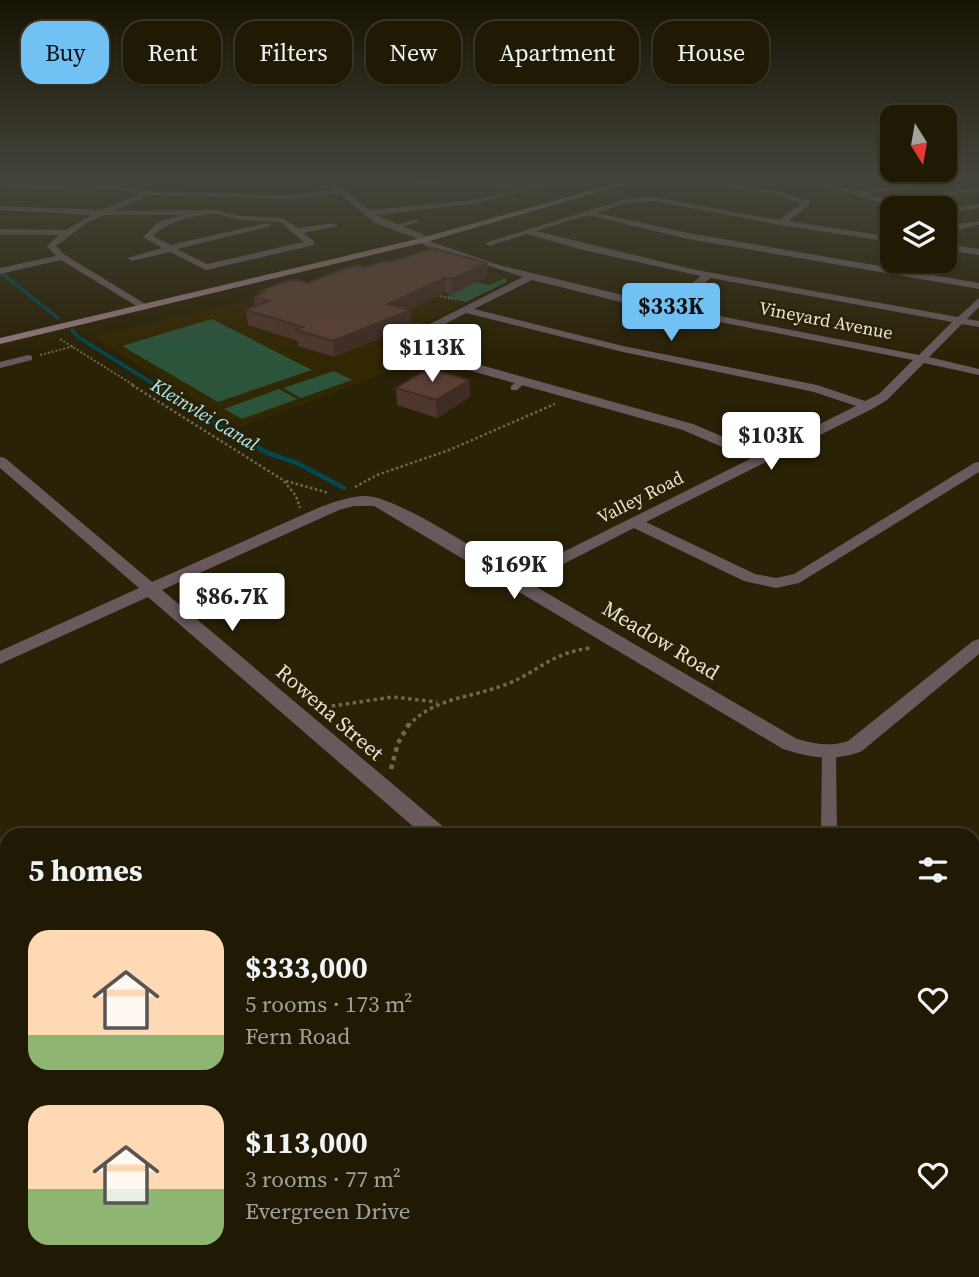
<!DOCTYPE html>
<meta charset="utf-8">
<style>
:root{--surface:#201a04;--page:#28230e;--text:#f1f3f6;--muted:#a2a19a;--line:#3d3826;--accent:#71c1f5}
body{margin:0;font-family:"Source Serif 4",serif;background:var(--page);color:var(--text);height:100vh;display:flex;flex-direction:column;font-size:26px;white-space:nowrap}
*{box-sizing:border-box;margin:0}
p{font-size:23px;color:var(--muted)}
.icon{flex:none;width:38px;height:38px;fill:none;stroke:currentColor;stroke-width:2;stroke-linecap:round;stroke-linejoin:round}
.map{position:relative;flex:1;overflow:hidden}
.details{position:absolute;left:0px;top:828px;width:980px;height:450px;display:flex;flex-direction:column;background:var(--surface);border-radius:21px 21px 0 0;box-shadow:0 2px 5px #0004,0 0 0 2px var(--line)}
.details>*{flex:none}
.hud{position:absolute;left:21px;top:21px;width:938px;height:63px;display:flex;gap:14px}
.needle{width:46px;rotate:169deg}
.buttons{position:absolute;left:880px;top:105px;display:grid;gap:14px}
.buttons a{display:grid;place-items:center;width:77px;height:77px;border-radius:14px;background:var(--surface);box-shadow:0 2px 5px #0004,0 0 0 2px var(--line);font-size:35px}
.price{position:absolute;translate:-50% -60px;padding:0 16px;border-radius:7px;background:#fff;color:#222;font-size:23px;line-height:46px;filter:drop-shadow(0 2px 4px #0008)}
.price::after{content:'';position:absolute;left:50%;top:42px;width:21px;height:16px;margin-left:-10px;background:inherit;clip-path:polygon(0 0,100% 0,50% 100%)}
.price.on{background:var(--accent);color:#111}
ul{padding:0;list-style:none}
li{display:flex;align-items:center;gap:21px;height:175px;padding:0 28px}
li span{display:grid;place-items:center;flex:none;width:196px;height:140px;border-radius:21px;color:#555}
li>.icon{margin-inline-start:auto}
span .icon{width:84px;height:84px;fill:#fffc;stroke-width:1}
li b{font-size:30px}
h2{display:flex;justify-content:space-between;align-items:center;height:84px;padding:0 28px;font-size:30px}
.tag{padding:0 24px;border-radius:21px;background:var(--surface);box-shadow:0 2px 5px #0004,0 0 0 2px var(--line);font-size:24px;line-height:63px}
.tag.on{background:var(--accent);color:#111}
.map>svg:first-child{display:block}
.industrial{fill:#2b2737}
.built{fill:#322703}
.green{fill:#2c543b}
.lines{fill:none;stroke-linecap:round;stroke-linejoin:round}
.stream-far1{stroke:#004853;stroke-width:3.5}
.stream{stroke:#004853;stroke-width:4.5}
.path-far3{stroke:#6f6750;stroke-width:2;stroke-dasharray:2 2;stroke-linecap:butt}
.path-far2{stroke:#6f6750;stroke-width:2.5;stroke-dasharray:2.5 2.5;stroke-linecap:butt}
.path-far1{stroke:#6f6750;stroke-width:3.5;stroke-dasharray:3.5 3.5;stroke-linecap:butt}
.path{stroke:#6f6750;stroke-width:4.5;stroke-dasharray:4.5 4.5;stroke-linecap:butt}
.lane{fill:#685a5c;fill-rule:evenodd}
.street{fill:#685a5c;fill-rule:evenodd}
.secondary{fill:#90787c;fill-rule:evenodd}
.wall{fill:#4e362d}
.shaded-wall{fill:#402c24}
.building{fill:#5b3f34;stroke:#402c24;stroke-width:2}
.labels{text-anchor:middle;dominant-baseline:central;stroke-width:5;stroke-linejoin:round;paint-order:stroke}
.far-street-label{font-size:18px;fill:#eae4d5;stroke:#2a2206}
.far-water-label{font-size:19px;font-style:italic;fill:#acecf9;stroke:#2a2206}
.street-label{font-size:21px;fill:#eae4d5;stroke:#2a2206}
</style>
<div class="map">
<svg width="979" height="1277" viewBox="0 0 979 1277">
<rect width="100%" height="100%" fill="#2a2206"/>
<path class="industrial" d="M979 1221V1277H945L948 1271 973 1270V1230Z"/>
<path class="built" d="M437 254 507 278V282L376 347 422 360 240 427 93 337Z"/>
<path class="green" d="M505 278 507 282 466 302 446 297 476 282 489 285Z
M212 319 312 370 218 402 122 346Z
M334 371 352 380 301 398 283 388Z
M279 389 297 399 242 419 224 409Z"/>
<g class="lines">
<path class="stream-far1" d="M0 272 58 318
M72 330 78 337 157 386"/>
<path class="stream" d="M154 385 236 436 268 453 297 463 344 488"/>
<path class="path-far3" d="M436 295 456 300
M60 339 135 386
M40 355 74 346"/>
<path class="path-far2" d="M132 385 283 480 296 496 300 508
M286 481 329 493
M355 487 377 475 449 450 555 404"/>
<path class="path-far1" d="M318 708 393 697 437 702
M408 726C434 697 472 698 507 684 540 671 550 653 591 648"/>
<path class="path" d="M391 769 398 743 409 724"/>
<path class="lane" d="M417 219 419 222 393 229 390 227Z
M415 323 433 328 429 330 415 327Z
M408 348 415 350 395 359 388 357Z
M520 379 527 381 517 390H511V386Z
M829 747 834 748 836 752 837 835H821L822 752 824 748Z"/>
<path class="street" d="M21 178H29L22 184 120 186 148 191 287 195 335 190 331 187 334 178H341L339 186 370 210 474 200 562 178H572L474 204 375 215 422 234 432 242 499 265 664 305 701 276 583 250 527 234 489 246 485 243 626 199 653 197 779 220 801 204 783 197 725 186 728 182 785 193 810 201V205L788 221 892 237V242L780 225 653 201 627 203 597 213 688 233 979 283V289L688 239 588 215 536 231 696 270 958 317 979 298V307L967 319 979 321V327L962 324 929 357 979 369V375L924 363 887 400 872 409 646 522 755 574 776 578 794 574 974 463 979 462V472L799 583 776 588 744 581 634 528 528 582 797 739C814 744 831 747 848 741L973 641 979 639V654L862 751C834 762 811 758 783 749L374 506H354L339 510 162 590 446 829 449 835H423L148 597 0 664V651L139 588 0 468V457L5 458 152 582 318 508C334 502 350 496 366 496 400 498 484 555 517 575L750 459 683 430 414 355 402 349 404 337 523 277 426 246 416 238 375 223 340 194 287 199 149 195 114 211 218 210 239 216 282 218 298 228 334 223 338 226 303 233 314 241V245L206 270 170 252 132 261 127 258 162 248 143 237 159 221 183 215H104L85 224 56 246 65 255 147 305V309L143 310 61 260 0 274V268L56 256 47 246 59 235H0V229L66 230 91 215 0 210V206L101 210 140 194 120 190 11 188V184ZM218 214 239 220 280 222 304 242 207 264 177 249 271 226 267 223 170 245 153 236C170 220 194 215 218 214ZM711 278 952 322 919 355 674 307ZM532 280 633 305 913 360 879 394 865 401 817 385 623 346 474 309ZM466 313 623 352 814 392 856 406 761 453 693 424 412 346 413 341Z
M800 178H810L828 183 872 178 835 185 857 191 949 178H965L867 194 888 201 979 187V191L888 205Z
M414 180 523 182 527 184 523 186 411 184Z
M979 204V208L945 213V209Z
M945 221 958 224 979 221V225L958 230 945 226Z
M945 244 979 249V255L945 250Z
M28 355 32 356V360L0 368V362Z
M0 980 7 983V1015L0 1012Z
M158 1270H191L194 1277H161Z"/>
<path class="secondary" d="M636 178H646L426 242 0 344V338L421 238Z
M979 1060V1093L973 1095V1062Z
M829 1270H863L860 1277H826Z"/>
</g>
<path class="wall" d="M390 262 487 263V277L452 294 445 292 409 310 412 325 334 357 298 346V341L248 325 246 310 255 306 254 297 260 294V291L308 283Z
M469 380 470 397 437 418 397 405 396 388Z"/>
<path class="shaded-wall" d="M487 263V277L452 294V279Z
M445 278V292L389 319 388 304Z
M411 310 412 325 334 357 333 341Z
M469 380 470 397 437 418 436 400Z"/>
<path class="building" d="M432 248 487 263 452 279 445 278 388 304 411 310 333 341 296 330 303 327 246 310 269 301 254 297 264 292 260 291 286 281 297 280 308 283 345 268 358 265 366 267 383 261 390 262Z
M429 368 469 380 436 400 396 388Z"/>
<linearGradient id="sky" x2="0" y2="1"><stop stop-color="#171303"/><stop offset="0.5" stop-color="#44443b"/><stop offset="1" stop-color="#44443b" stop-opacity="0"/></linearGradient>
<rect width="979" height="356" fill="url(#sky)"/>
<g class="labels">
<g class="far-street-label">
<text transform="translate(826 320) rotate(11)">Vineyard Avenue</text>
<text transform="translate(640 497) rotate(-27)">Valley Road</text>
</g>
<g class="far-water-label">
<text transform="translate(205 414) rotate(31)">Kleinvlei Canal</text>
</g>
<g class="street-label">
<text transform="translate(661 640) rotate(31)">Meadow Road</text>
<text transform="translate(330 712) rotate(41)">Rowena Street</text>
</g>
</g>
</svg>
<div class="buttons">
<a><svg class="needle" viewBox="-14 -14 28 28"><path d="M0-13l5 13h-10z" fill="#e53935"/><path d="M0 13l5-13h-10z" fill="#a2a19a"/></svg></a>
<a><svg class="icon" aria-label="layers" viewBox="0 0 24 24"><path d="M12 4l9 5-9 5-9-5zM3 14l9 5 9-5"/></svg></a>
</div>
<b class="price on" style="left:671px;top:343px">$333K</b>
<b class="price" style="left:432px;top:384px">$113K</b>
<b class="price" style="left:771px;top:472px">$103K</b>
<b class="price" style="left:514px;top:601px">$169K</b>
<b class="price" style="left:232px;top:633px">$86.7K</b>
<div class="hud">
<a class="tag on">Buy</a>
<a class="tag">Rent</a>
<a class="tag">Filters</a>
<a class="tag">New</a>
<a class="tag">Apartment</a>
<a class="tag">House</a>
</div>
<section class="details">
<h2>5 homes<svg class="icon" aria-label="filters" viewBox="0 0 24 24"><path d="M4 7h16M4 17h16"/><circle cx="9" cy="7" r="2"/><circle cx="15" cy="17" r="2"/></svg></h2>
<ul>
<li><span style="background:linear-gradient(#ffd9b3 75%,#8fb573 0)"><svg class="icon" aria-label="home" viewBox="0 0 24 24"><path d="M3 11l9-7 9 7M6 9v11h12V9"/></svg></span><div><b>$333,000</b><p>5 rooms · 173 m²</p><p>Fern Road</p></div><svg class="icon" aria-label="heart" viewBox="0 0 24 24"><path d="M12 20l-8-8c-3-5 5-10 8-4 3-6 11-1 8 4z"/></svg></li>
<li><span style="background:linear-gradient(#ffd9b3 60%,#8fb573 0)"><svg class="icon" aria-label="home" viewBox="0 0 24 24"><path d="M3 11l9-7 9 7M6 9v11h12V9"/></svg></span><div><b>$113,000</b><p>3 rooms · 77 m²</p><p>Evergreen Drive</p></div><svg class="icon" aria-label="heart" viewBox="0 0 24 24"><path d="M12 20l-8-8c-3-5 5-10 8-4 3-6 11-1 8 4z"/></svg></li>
</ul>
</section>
</div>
